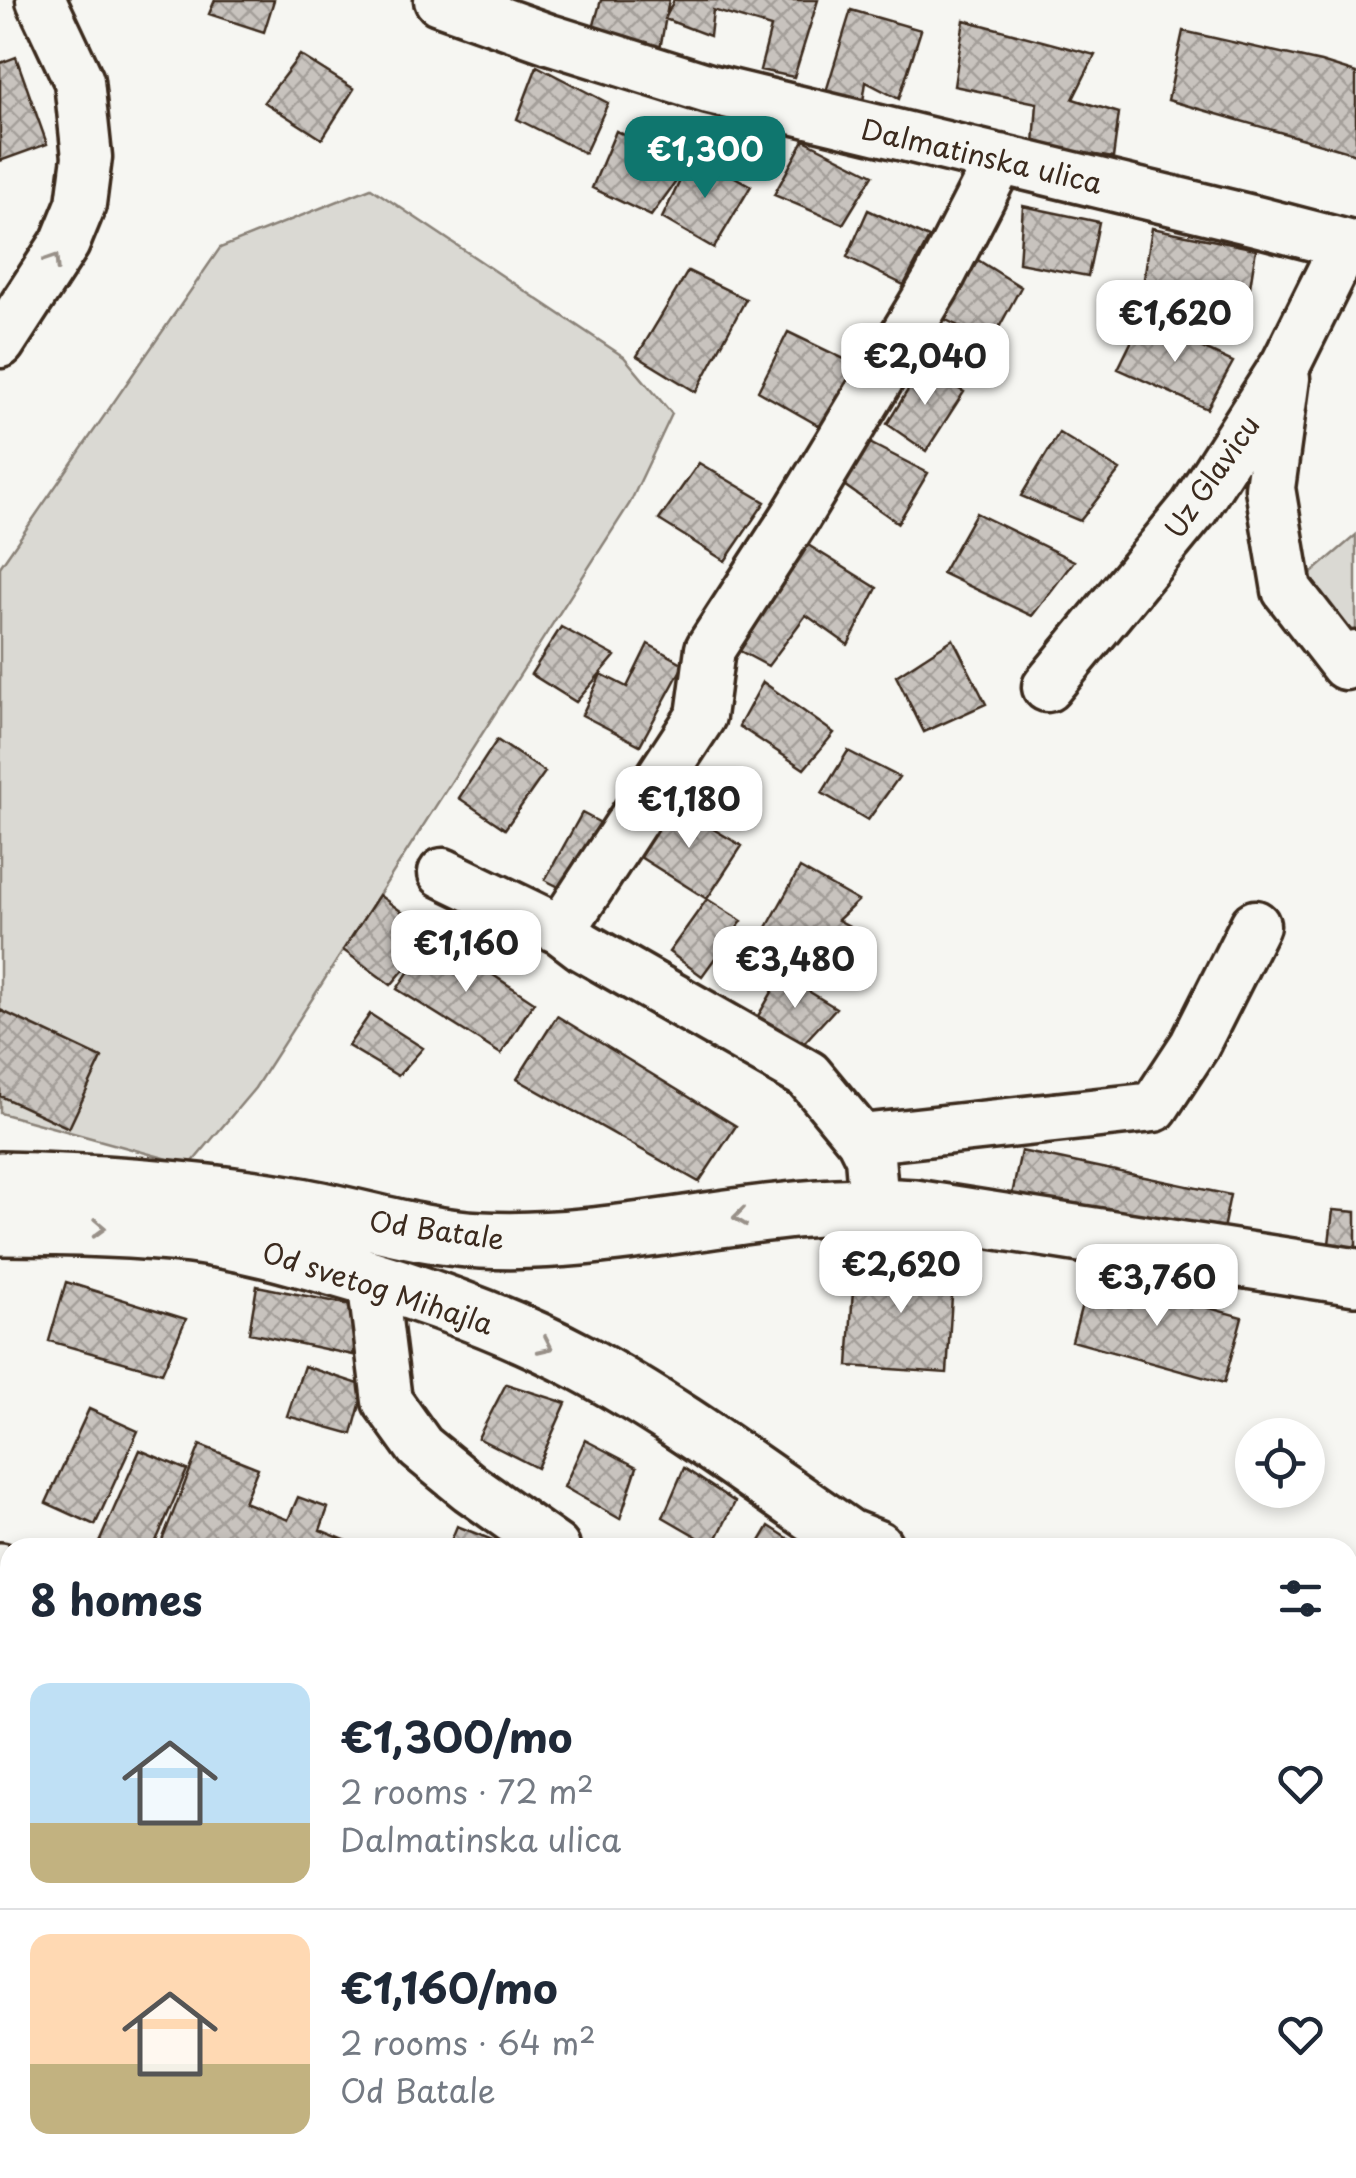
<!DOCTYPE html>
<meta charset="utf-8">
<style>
:root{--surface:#fff;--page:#f6f6f7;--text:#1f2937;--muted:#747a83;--line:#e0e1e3;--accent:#0f766e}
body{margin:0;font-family:"Playpen Sans",sans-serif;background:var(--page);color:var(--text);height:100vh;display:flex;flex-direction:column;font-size:38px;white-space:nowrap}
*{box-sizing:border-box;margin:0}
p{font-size:32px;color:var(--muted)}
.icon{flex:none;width:55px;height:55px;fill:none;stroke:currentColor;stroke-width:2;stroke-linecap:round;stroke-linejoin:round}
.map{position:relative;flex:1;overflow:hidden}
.sheet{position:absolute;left:0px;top:1538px;width:1358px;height:642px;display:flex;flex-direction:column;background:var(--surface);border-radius:30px 30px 0 0;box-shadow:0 5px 15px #0003}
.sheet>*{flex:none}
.buttons{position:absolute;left:1235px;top:1418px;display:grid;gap:20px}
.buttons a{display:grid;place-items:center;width:90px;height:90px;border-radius:50%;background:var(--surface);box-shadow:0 5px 15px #0003;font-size:50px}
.price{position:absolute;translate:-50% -85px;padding:0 22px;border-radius:20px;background:#fff;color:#222;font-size:32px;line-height:65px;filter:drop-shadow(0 2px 5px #0008)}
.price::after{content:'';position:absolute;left:50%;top:60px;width:30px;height:22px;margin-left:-15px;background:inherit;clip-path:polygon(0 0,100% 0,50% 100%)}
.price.selected{background:var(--accent);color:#fff}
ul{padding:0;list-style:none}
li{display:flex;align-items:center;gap:30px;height:250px;padding:0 30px}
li+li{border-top:2px solid var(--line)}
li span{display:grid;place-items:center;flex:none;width:280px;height:200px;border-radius:20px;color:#555}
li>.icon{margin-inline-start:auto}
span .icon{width:120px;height:120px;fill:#fffc;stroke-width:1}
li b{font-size:42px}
h2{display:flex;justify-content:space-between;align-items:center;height:120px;padding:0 30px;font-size:42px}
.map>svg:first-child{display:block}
.green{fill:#dad9d3;stroke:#8a8278;stroke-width:2.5}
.building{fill:url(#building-cross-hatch);stroke:#3b2a1e;stroke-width:2.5}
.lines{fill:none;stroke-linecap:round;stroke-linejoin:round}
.minor-casing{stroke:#3b2a1e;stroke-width:55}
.major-casing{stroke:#3b2a1e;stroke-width:62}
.minor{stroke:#f6f6f2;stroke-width:48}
.major{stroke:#f6f6f2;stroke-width:55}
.oneway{stroke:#989088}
.labels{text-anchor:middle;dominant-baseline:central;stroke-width:8;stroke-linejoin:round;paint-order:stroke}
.street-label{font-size:28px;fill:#3b2a1e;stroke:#f6f6f2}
</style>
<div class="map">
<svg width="1356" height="2178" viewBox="0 0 1356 2178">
<defs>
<pattern id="building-cross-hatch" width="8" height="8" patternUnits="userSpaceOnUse" patternTransform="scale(2.5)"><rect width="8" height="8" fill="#c8c3be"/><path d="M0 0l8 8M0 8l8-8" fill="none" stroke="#a49f9a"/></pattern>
</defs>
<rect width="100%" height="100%" fill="#f6f6f2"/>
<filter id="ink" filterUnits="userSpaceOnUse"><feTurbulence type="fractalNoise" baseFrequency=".01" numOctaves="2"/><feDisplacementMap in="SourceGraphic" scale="20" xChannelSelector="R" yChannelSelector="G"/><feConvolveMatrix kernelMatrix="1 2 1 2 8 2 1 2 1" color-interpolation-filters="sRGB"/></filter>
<g filter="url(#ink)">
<path class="green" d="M371 188 624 357 672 414 630 503 255 1088 190 1165 0 1113V567L220 248Z
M1356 535V653L1300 583Z"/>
<path class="building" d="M215 0H274L264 32 209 14Z
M601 0H669L660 49 592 32Z
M674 0H818L794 77 760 70 771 27 713 10 710 36 665 19Z
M851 10 921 30 899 99 866 82 862 108 825 95Z
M964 20 1095 55 1073 99 1119 113 1113 158 1034 144 1037 103 954 86Z
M1183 31 1321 62 1356 73V154L1168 100Z
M300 55 354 89 322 139 264 102Z
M16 57 47 144 0 161V63Z
M537 66 608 103 585 153 517 119Z
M616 131 688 165 651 216 592 188Z
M804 140 873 175 843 224 774 195Z
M693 154 751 186 714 248 662 218Z
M1023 206 1099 222 1088 276 1019 263Z
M868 210 929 238 904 285 847 257Z
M1152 228 1256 249 1247 306 1143 285Z
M970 255 1021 287 991 342 938 316Z
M688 271 746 299 696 392 637 356Z
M1142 320 1233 362 1207 409 1118 369Z
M788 332 859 366 823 428 758 391Z
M922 367 964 392 926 451 887 424Z
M1059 433 1120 470 1080 521 1021 496Z
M862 439 928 473 898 523 841 483Z
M699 463 765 502 725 561 659 520Z
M976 513 1074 561 1032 616 942 573Z
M800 540 877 588 848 645 806 615 768 666 729 645Z
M561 627 615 656 576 702 531 674Z
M953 639 986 704 924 732 896 676Z
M648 644 684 664 640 745 582 715 601 674 627 687Z
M763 682 834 733 804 769 739 726Z
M497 740 545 772 505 829 459 798Z
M848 751 899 777 868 820 822 793Z
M667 802 742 846 707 899 640 857Z
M582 813 612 829 573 894 545 880Z
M800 868 858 901 838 920 855 929 825 968 765 931Z
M379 895 433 935 391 985 343 950Z
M707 899 742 921 702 976 669 952Z
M433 935 534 1002 501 1054 397 989Z
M782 975 836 1008 801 1046 758 1016Z
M0 1010 102 1058 69 1128 0 1096Z
M370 1014 423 1048 398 1076 348 1046Z
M557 1016 736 1126 699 1182 517 1079Z
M1021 1151 1230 1195 1221 1239 1012 1195Z
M1333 1210 1356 1212V1255L1328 1252Z
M855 1259 954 1266 947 1373 848 1366Z
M1090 1275 1242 1317 1224 1383 1072 1341Z
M66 1282 186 1319 162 1373 49 1341Z
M257 1286 361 1307 353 1355 249 1333Z
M304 1366 365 1386 352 1434 287 1416Z
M506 1384 566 1403 537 1468 478 1438Z
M89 1409 138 1431 95 1525 46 1503Z
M585 1440 637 1467 620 1519 564 1487Z
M200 1445 258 1468 244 1502 288 1520 298 1497 328 1508 320 1530 364 1548H159Z
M140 1450 187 1470 153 1548H104L98 1545Z
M684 1468 735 1502 713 1546 663 1517Z
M457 1526 500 1543 498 1548H448Z
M769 1526 803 1548H756Z
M1348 1716 1356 1720V1823L1348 1819Z
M1348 1887 1356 1890V1910L1348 1930Z
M1348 2068 1356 2071V2090L1348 2119Z
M0 2107 10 2108V2170H56L54 2178H0Z
M133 2170H280L278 2178H163Z
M1027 2170H1088L1113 2178H1024Z"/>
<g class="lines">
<g class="minor-casing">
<path id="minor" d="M439 0 549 39 709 89 1256 221 1356 247
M0 343 65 243 81 204 87 157 79 81 41 0
M1285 378 1270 488 1287 590 1345 665 1356 656
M1047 687 1194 508 1286 364 1345 245
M443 873 561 930 582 946 808 1075 861 1139 870 1157 874 1205
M561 930 701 716 710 649 796 516 937 282 1000 159
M861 1139 1154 1107 1194 1046 1255 925
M372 1279 387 1401 420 1447 470 1488 555 1548
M0 1647 10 1643
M0 1812 10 1788"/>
</g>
<g class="major-casing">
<path id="major" d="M0 1180C97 1182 192 1188 288 1204 353 1214 416 1237 482 1240 627 1247 769 1196 914 1208L1356 1277
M0 1227C64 1227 127 1228 190 1235 238 1241 285 1254 331 1267 416 1291 501 1320 580 1362 674 1412 759 1477 847 1537L875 1548
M0 1571 10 1588
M1348 1635 1356 1636
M1243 2170 1264 2178"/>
</g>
<use href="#minor" class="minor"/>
<use href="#major" class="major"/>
</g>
<defs><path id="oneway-chevron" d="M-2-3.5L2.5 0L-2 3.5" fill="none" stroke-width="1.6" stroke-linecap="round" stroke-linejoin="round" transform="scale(2.5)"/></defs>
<g class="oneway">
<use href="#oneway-chevron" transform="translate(53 261) rotate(-57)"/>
<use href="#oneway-chevron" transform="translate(740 1217) rotate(173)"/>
<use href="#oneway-chevron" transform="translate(99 1228) rotate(2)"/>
<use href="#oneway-chevron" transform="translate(546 1346) rotate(25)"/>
</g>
</g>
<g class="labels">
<g class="street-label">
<text transform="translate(982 155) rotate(13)">Dalmatinska ulica</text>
<text transform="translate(1211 476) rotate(-55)">Uz Glavicu</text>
<text transform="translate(437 1229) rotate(8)">Od Batale</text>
<text transform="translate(378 1287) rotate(18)">Od svetog Mihajla</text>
</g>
</g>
</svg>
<div class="buttons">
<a><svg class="icon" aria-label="locate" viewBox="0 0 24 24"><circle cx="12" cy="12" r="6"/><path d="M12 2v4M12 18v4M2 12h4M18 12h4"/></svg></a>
</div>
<b class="price selected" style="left:705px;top:201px">€1,300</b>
<b class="price" style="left:1175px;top:365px">€1,620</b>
<b class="price" style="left:925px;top:408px">€2,040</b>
<b class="price" style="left:689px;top:851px">€1,180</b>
<b class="price" style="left:466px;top:995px">€1,160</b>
<b class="price" style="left:795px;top:1011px">€3,480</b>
<b class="price" style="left:901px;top:1316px">€2,620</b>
<b class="price" style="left:1157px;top:1329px">€3,760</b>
<section class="sheet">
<h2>8 homes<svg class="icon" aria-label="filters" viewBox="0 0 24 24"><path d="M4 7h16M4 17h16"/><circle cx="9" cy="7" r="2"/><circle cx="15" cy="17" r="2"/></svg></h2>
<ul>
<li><span style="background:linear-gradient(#bfe0f5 70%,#c2b280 0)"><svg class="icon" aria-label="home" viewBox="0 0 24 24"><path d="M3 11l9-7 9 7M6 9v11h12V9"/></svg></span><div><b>€1,300/mo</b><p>2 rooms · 72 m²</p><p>Dalmatinska ulica</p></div><svg class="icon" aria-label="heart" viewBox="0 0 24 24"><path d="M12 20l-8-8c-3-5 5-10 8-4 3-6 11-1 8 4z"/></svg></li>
<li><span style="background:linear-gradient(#ffd9b3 65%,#c2b280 0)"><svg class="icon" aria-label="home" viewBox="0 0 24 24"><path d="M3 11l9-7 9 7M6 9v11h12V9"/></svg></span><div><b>€1,160/mo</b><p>2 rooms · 64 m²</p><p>Od Batale</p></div><svg class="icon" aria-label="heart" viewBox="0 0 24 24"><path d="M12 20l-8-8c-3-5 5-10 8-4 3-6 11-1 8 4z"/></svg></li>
</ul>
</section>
</div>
